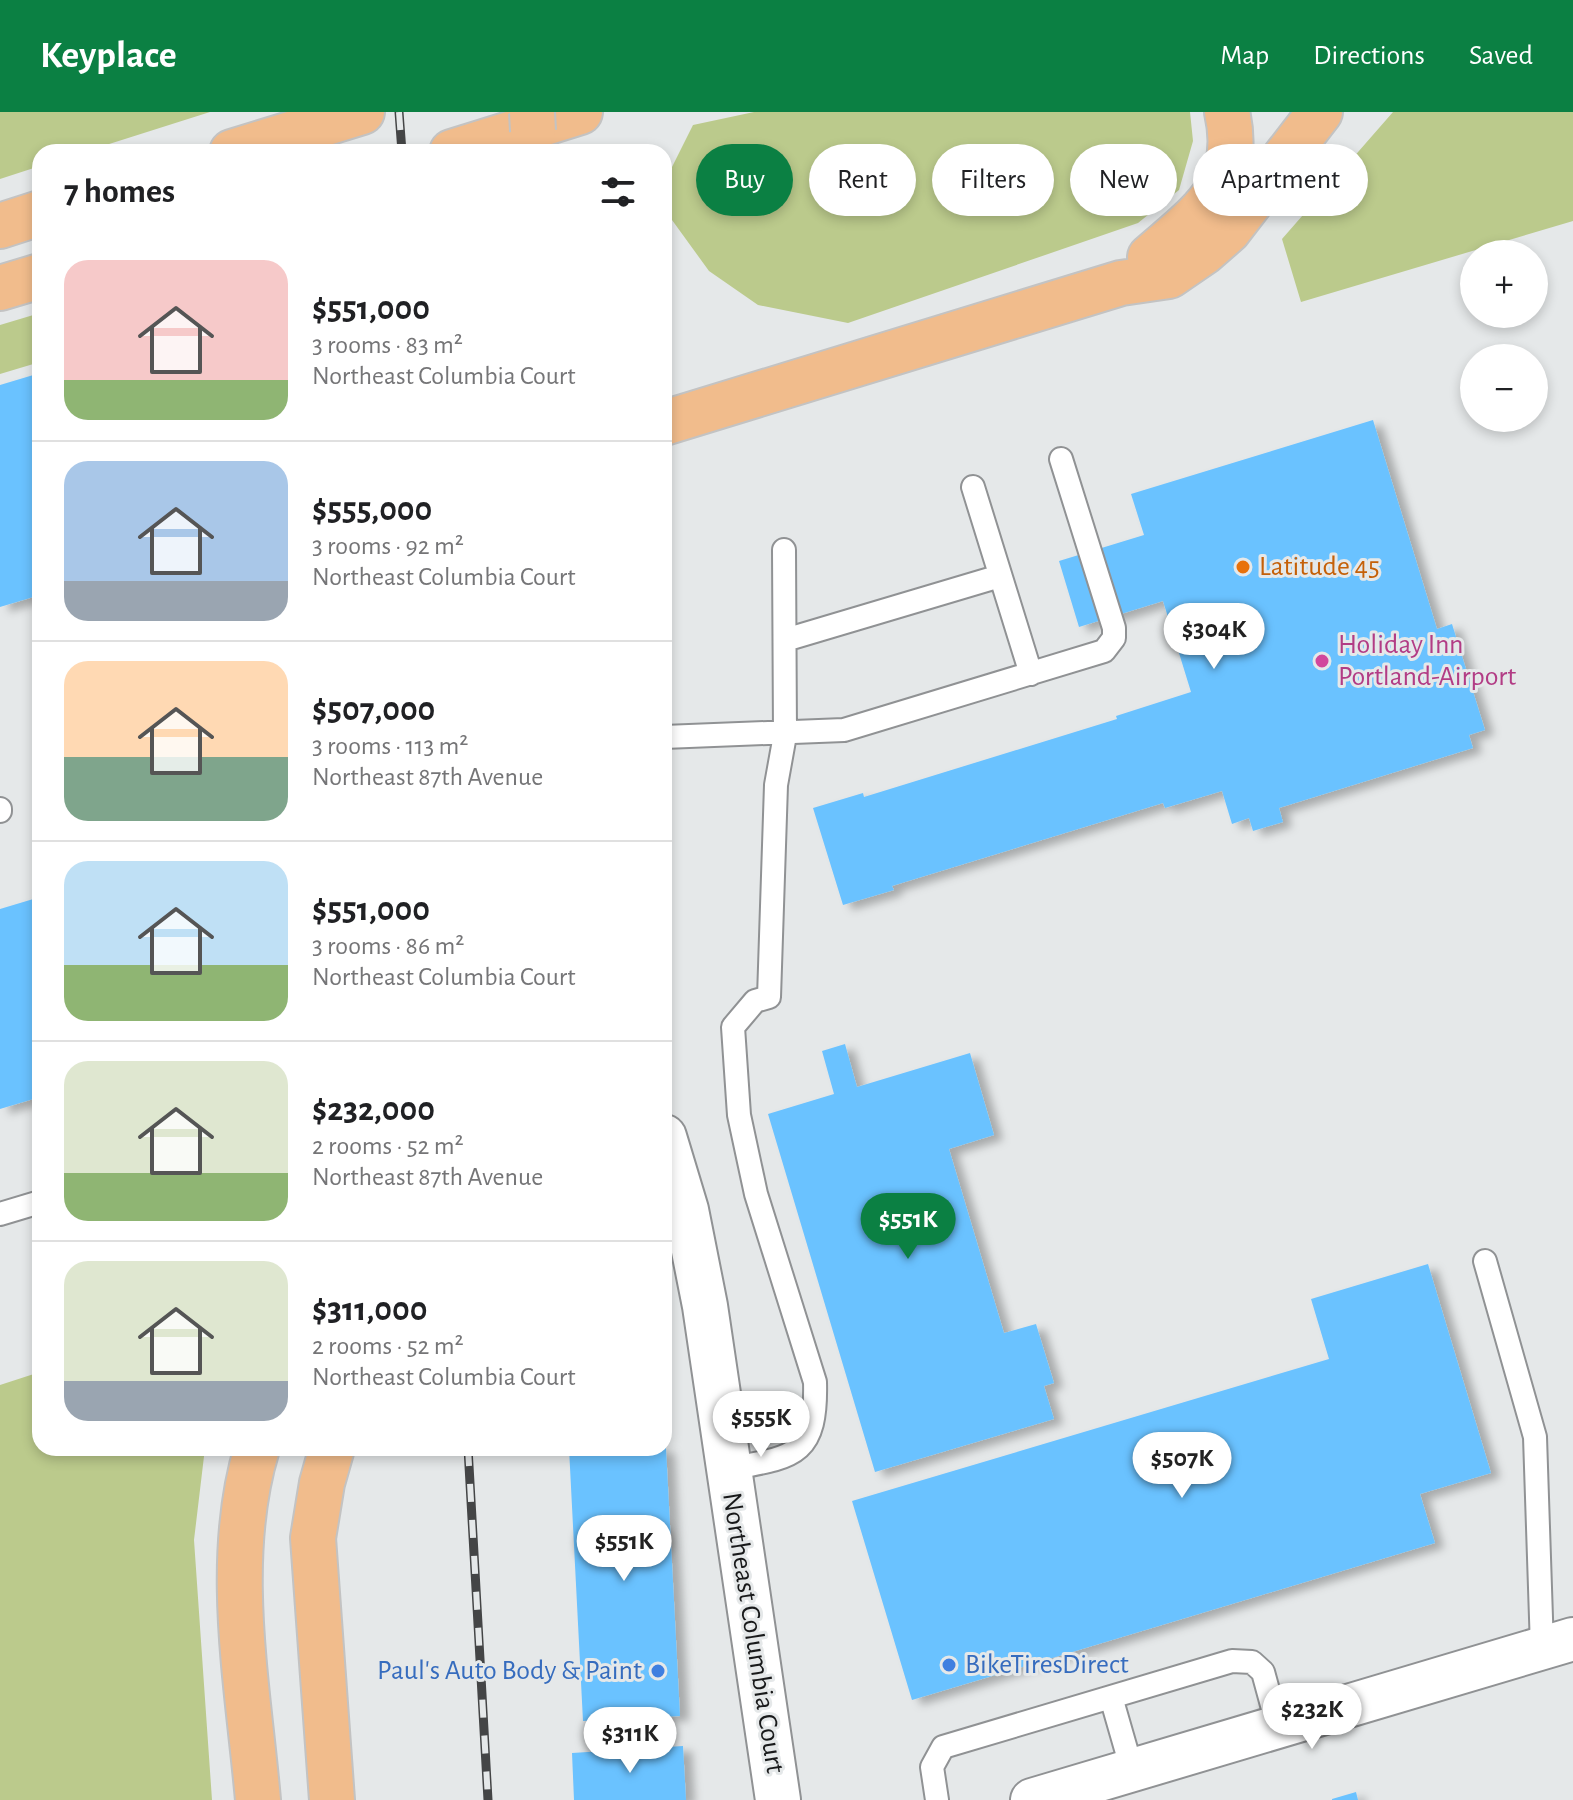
<!DOCTYPE html>
<meta charset="utf-8">
<style>
:root{--surface:#fff;--page:#f6f6f6;--text:#202124;--muted:#757577;--line:#e0e0e0;--accent:#0b8043}
body{margin:0;font-family:"Alegreya Sans",sans-serif;background:var(--page);color:var(--text);height:100vh;display:flex;flex-direction:column;font-size:30px;white-space:nowrap}
*{box-sizing:border-box;margin:0}
p{font-size:26px;color:var(--muted)}
.icon{flex:none;width:44px;height:44px;fill:none;stroke:currentColor;stroke-width:2;stroke-linecap:round;stroke-linejoin:round}
.map{position:relative;flex:1;overflow:hidden}
.details{position:absolute;left:32px;top:32px;width:640px;height:1312px;display:flex;flex-direction:column;background:var(--surface);border-radius:24px;box-shadow:0 4px 12px #0003}
.details>*{flex:none}
.guide{position:absolute;left:696px;top:32px;width:756px;height:72px;display:flex;gap:16px}
.buttons{position:absolute;left:1460px;top:128px;display:grid;gap:16px}
.buttons a{display:grid;place-items:center;width:88px;height:88px;border-radius:50%;background:var(--surface);box-shadow:0 4px 12px #0003;font-size:40px}
.price{position:absolute;translate:-50% -68px;padding:0 18px;border-radius:28px;background:#fff;color:#222;font-size:26px;line-height:52px;filter:drop-shadow(0 2px 4px #0008)}
.price::after{content:'';position:absolute;left:50%;top:48px;width:24px;height:18px;margin-left:-12px;background:inherit;clip-path:polygon(0 0,100% 0,50% 100%)}
.price.active{background:var(--accent);color:#fff}
ul{padding:0;list-style:none}
li{display:flex;align-items:center;gap:24px;height:200px;padding:0 32px}
li+li{border-top:2px solid var(--line)}
li span{display:grid;place-items:center;flex:none;width:224px;height:160px;border-radius:24px;color:#555}
li>.icon{margin-inline-start:auto}
span .icon{width:96px;height:96px;fill:#fffc;stroke-width:1}
li b{font-size:34px}
h2{display:flex;justify-content:space-between;align-items:center;height:96px;padding:0 32px;font-size:34px}
.chip{padding:0 28px;border-radius:36px;background:var(--surface);box-shadow:0 4px 12px #0003;font-size:28px;line-height:72px}
.chip.active{background:var(--accent);color:#fff}
header{display:flex;align-items:center;gap:48px;box-sizing:border-box;height:112px;padding:0 40px;background:var(--accent);color:#fff}
header strong{font-size:38px}
nav{display:flex;gap:44px;margin-inline-start:auto;font-size:28px}
.map>svg:first-child{display:block}
.green{fill:#bbca8c}
.building{fill:#6bc2ff;filter:url(#shadow)}
.lines{fill:none;stroke-linecap:round;stroke-linejoin:round}
.service-casing{stroke:#909294;stroke-width:26}
.minor-casing{stroke:#909294;stroke-width:46}
.tertiary-casing{stroke:#909294;stroke-width:48}
.primary-casing{stroke:#c3c3c3;stroke-width:48}
.service{stroke:#fff;stroke-width:22}
.minor{stroke:#fff;stroke-width:42}
.tertiary{stroke:#fff;stroke-width:44}
.primary{stroke:#f1bc8c;stroke-width:44}
.rail-casing{stroke:#444546;stroke-width:9}
.rail{stroke:#e5e8e9;stroke-width:6;stroke-dasharray:18;stroke-linecap:butt}
.primary-bridge-casing{stroke:#c3c3c3;stroke-width:48;stroke-linecap:butt}
.primary-bridge{stroke:#f1bc8c;stroke-width:44}
.food-dot{fill:#e8710a;stroke:#e5e8e9;stroke-width:3}
.hotel-dot{fill:#d1479c;stroke:#e5e8e9;stroke-width:3}
.shop-dot{fill:#3f7fe0;stroke:#e5e8e9;stroke-width:3}
.labels{text-anchor:middle;dominant-baseline:central;stroke-width:6;stroke-linejoin:round;paint-order:stroke}
.food-label{font-size:28px;fill:#c56008;stroke:#e5e8e9;text-anchor:start}
.hotel-label{font-size:28px;fill:#b23c85;stroke:#e5e8e9;text-anchor:start}
.street-label{font-size:28px;fill:#18191a;stroke:#e5e8e9}
.shop-label{font-size:28px;fill:#366cbe;stroke:#e5e8e9;text-anchor:start}
</style>
<header>
<strong>Keyplace</strong>
<nav><a>Map</a><a>Directions</a><a>Saved</a></nav>
</header>
<div class="map">
<svg width="1573" height="1688" viewBox="0 0 1573 1688">
<defs>
<filter id="shadow"><feDropShadow dx="9" dy="5" stdDeviation="4" flood-color="#0004"/></filter>
</defs>
<rect width="100%" height="100%" fill="#e5e8e9"/>
<path class="green" d="M0 0H210L84 40H40V54L0 67Z
M754 0H1190L1193 29 1179 78 1138 111 848 211 758 193 709 159 672 108 668 63 693 13Z
M1393 0H1573V109L1301 190 1282 127Z
M40 201V250L0 262V213Z
M40 1260V1336H205L194 1428 212 1688H0V1273Z"/>
<path class="building" d="M40 261V483L0 495V273Z
M1373 308 1437 517 1452 512 1485 618 1469 623 1473 636 1279 696 1283 710 1253 719 1249 706 1232 712 1222 679 1165 696 1163 691 892 774 894 778 843 793 813 696 863 681 864 685 1117 607 1116 604 1191 580 1163 489 1079 515 1059 449 1144 423 1131 382Z
M40 785V985L0 997V797Z
M845 932 857 975 970 941 994 1023 949 1037 1004 1221 1036 1212 1054 1271 1044 1274 1054 1307 875 1360 768 1002 834 982 822 939Z
M1428 1152 1491 1361 1420 1382 1435 1431 912 1588 852 1389 1329 1247 1311 1187Z
M569 1336H666L680 1604 583 1609Z
M683 1634 686 1688H574L572 1641Z
M1356 1680 1358 1688H1332V1687Z"/>
<g class="lines">
<g class="service-casing">
<path id="service" d="M973 375 1031 562
M785 528 1000 464
M664 625 844 618 1104 539 1114 526V516L1061 347
M0 697V699
M0 1102 40 1090
M1485 1149 1535 1325 1542 1536
M728 1357C793 1345 817 1345 815 1270L756 1082 739 1003 733 915 755 889 769 885 776 673 785 623 784 438
M1111 1585 1132 1658
M937 1688 932 1655 943 1635 1232 1549 1252 1550 1263 1560 1278 1615"/>
</g>
<g class="minor-casing">
<path id="minor" d="M1032 1688 1573 1527"/>
</g>
<g class="tertiary-casing">
<path id="tertiary" d="M664 1025 686 1098 705 1194 778 1688"/>
</g>
<g class="primary-casing">
<path id="primary" d="M232 40 362 0
M452 40 580 0
M0 114 40 101
M1150 145C1199 102 1244 74 1227 0
M0 176 40 164
M664 311 1121 171 1169 164 1204 140 1228 119 1320 0
M257 1336C223 1448 248 1574 258 1688
M332 1688 313 1426 322 1371 332 1336"/>
</g>
<use href="#service" class="service"/>
<use href="#minor" class="minor"/>
<use href="#tertiary" class="tertiary"/>
<use href="#primary" class="primary"/>
<g class="rail-casing">
<path id="rail" d="M399 0 402 40
M468 1336 488 1688"/>
</g>
<use href="#rail" class="rail"/>
<g class="primary-bridge-casing">
<path id="primary-bridge" d="M532 0 533 19"/>
</g>
<use href="#primary-bridge" class="primary-bridge"/>
</g>
<circle class="food-dot" cx="1243" cy="455" r="8"/>
<circle class="hotel-dot" cx="1322" cy="549" r="8"/>
<g class="shop-dot">
<circle cx="949" cy="1553" r="8"/>
<circle cx="658" cy="1559" r="8"/>
</g>
<g class="labels">
<g class="food-label">
<text x="1259" y="455">Latitude 45</text>
</g>
<g class="hotel-label">
<text x="1338" y="533">Holiday Inn<tspan x="1338" dy="32">Portland-Airport</tspan></text>
</g>
<g class="street-label">
<text transform="translate(753 1521) rotate(81)">Northeast Columbia Court</text>
</g>
<g class="shop-label">
<text x="965" y="1553">BikeTiresDirect</text>
<text x="642" y="1559" text-anchor="end">Paul's Auto Body &amp; Paint</text>
</g>
</g>
</svg>
<div class="buttons">
<a>+</a>
<a>−</a>
</div>
<b class="price" style="left:1214px;top:559px">$304K</b>
<b class="price active" style="left:908px;top:1149px">$551K</b>
<b class="price" style="left:761px;top:1347px">$555K</b>
<b class="price" style="left:1182px;top:1388px">$507K</b>
<b class="price" style="left:624px;top:1471px">$551K</b>
<b class="price" style="left:1312px;top:1639px">$232K</b>
<b class="price" style="left:630px;top:1663px">$311K</b>
<div class="guide">
<a class="chip active">Buy</a>
<a class="chip">Rent</a>
<a class="chip">Filters</a>
<a class="chip">New</a>
<a class="chip">Apartment</a>
</div>
<section class="details">
<h2>7 homes<svg class="icon" aria-label="filters" viewBox="0 0 24 24"><path d="M4 7h16M4 17h16"/><circle cx="9" cy="7" r="2"/><circle cx="15" cy="17" r="2"/></svg></h2>
<ul>
<li><span style="background:linear-gradient(#f6c9c9 75%,#8fb573 0)"><svg class="icon" aria-label="home" viewBox="0 0 24 24"><path d="M3 11l9-7 9 7M6 9v11h12V9"/></svg></span><div><b>$551,000</b><p>3 rooms · 83 m²</p><p>Northeast Columbia Court</p></div></li>
<li><span style="background:linear-gradient(#a9c7e8 75%,#9aa5b1 0)"><svg class="icon" aria-label="home" viewBox="0 0 24 24"><path d="M3 11l9-7 9 7M6 9v11h12V9"/></svg></span><div><b>$555,000</b><p>3 rooms · 92 m²</p><p>Northeast Columbia Court</p></div></li>
<li><span style="background:linear-gradient(#ffd9b3 60%,#7fa58c 0)"><svg class="icon" aria-label="home" viewBox="0 0 24 24"><path d="M3 11l9-7 9 7M6 9v11h12V9"/></svg></span><div><b>$507,000</b><p>3 rooms · 113 m²</p><p>Northeast 87th Avenue</p></div></li>
<li><span style="background:linear-gradient(#bfe0f5 65%,#8fb573 0)"><svg class="icon" aria-label="home" viewBox="0 0 24 24"><path d="M3 11l9-7 9 7M6 9v11h12V9"/></svg></span><div><b>$551,000</b><p>3 rooms · 86 m²</p><p>Northeast Columbia Court</p></div></li>
<li><span style="background:linear-gradient(#dfe7d0 70%,#8fb573 0)"><svg class="icon" aria-label="home" viewBox="0 0 24 24"><path d="M3 11l9-7 9 7M6 9v11h12V9"/></svg></span><div><b>$232,000</b><p>2 rooms · 52 m²</p><p>Northeast 87th Avenue</p></div></li>
<li><span style="background:linear-gradient(#dfe7d0 75%,#9aa5b1 0)"><svg class="icon" aria-label="home" viewBox="0 0 24 24"><path d="M3 11l9-7 9 7M6 9v11h12V9"/></svg></span><div><b>$311,000</b><p>2 rooms · 52 m²</p><p>Northeast Columbia Court</p></div></li>
</ul>
</section>
</div>
